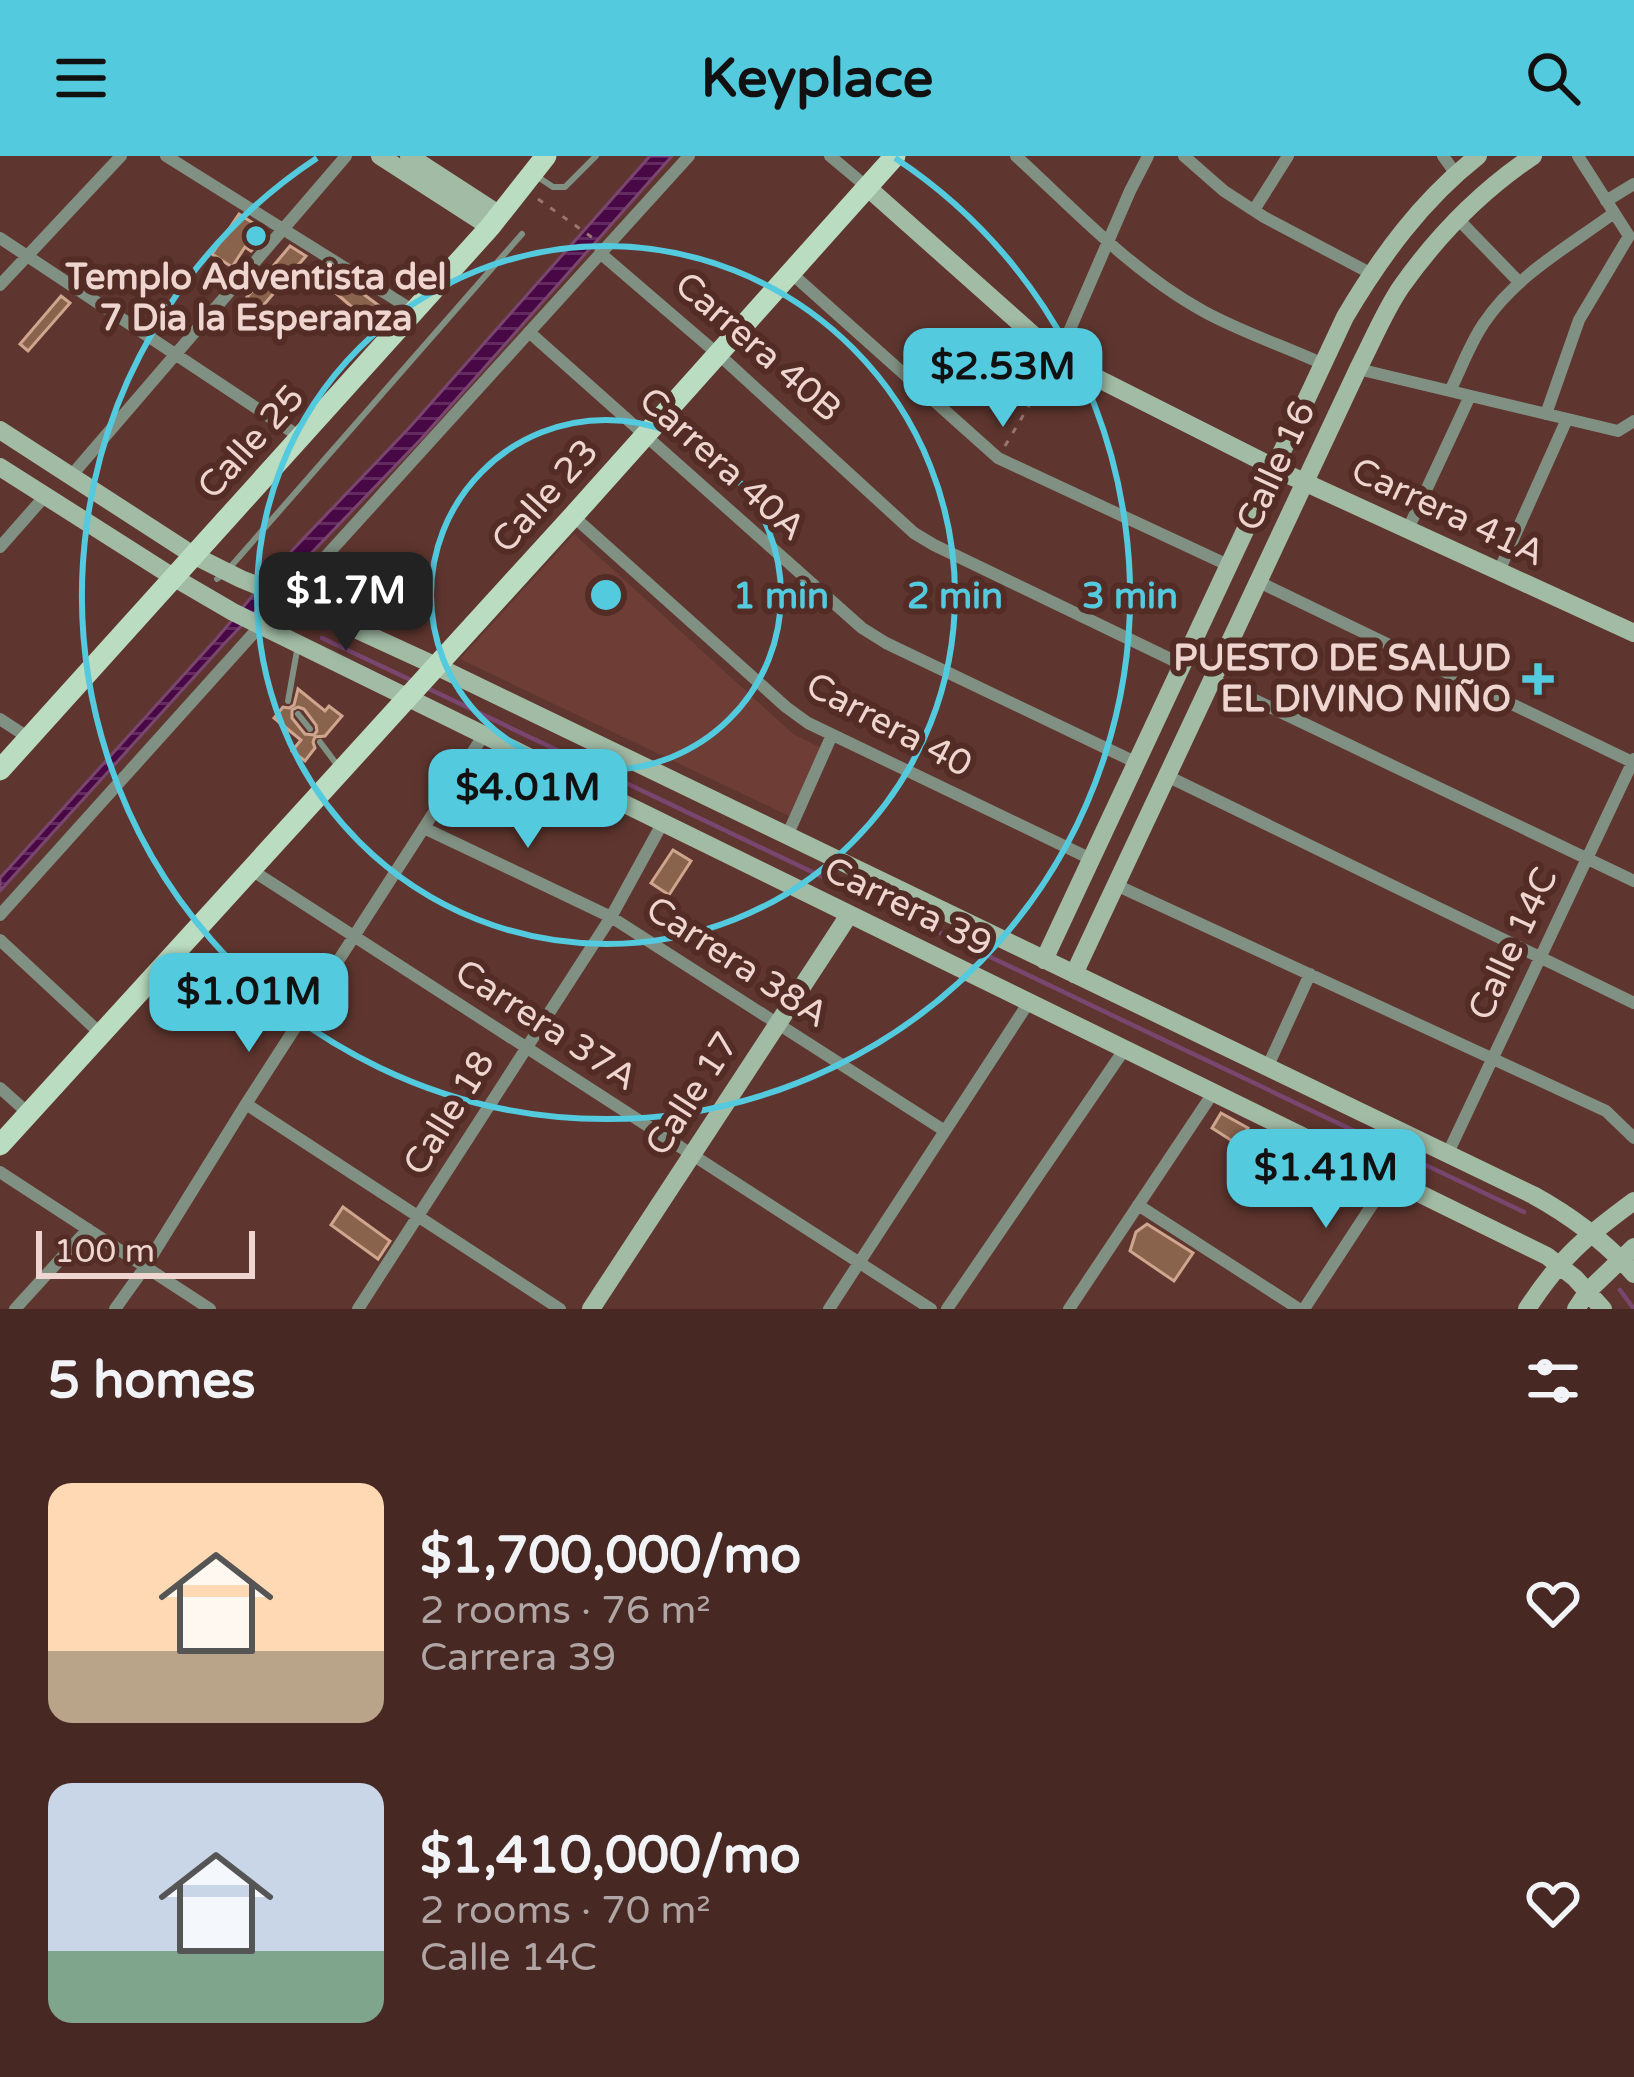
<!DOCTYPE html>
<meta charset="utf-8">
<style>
:root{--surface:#472823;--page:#4e302b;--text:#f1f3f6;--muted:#b0a6a6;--accent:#54cade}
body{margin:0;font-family:"Varela Round",sans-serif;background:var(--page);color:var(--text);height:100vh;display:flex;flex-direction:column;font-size:45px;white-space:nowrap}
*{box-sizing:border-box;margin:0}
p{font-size:39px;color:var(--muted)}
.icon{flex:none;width:66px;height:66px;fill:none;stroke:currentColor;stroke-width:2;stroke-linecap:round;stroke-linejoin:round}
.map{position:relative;height:1153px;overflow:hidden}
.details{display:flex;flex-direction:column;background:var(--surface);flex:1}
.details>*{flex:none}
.scale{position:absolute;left:36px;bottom:30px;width:219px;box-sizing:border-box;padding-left:12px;border:6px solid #efd5d0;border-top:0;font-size:33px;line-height:42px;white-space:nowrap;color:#efd5d0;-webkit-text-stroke:9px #532c25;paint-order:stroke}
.price{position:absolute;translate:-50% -102px;padding:0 27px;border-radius:24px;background:var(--accent);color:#111;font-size:39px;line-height:78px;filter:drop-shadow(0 3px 6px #0008)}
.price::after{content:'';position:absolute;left:50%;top:72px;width:36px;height:27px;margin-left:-18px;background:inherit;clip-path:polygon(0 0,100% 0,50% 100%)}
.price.active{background:#222;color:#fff}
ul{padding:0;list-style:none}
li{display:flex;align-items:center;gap:36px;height:300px;padding:0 48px}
li span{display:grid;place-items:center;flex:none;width:336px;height:240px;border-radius:24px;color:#555}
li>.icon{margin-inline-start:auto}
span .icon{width:144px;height:144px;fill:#fffc;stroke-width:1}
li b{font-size:51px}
h2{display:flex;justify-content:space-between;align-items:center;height:144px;padding:0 48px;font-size:51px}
header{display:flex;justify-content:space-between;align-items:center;height:156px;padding:0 48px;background:var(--accent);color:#111;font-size:54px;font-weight:700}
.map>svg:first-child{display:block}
.built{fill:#6e3e36}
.water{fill:url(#water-rules);stroke:#7a456f;stroke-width:3}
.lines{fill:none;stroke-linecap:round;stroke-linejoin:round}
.stream{stroke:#7a456f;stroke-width:4.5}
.building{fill:#8a634d;stroke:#d0a58d;stroke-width:3;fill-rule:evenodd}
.path{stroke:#997670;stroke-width:3;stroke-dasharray:6 9;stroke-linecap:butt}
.lane{stroke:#809082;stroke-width:6}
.street{stroke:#809082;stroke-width:12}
.secondary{stroke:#a1bba5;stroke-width:18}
.primary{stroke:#badcc0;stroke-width:21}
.ring{fill:none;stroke:#54cade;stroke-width:6}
.poi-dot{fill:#54cade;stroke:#532c25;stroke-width:4.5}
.labels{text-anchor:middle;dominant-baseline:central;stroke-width:12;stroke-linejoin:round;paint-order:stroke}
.poi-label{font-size:36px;font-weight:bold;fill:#efd5d0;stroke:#532c25}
.street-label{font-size:36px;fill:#efd5d0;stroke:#532c25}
.centre{fill:#54cade;stroke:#532c25;stroke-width:6}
.ring-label{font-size:36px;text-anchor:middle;font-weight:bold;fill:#54cade;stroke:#532c25;stroke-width:12;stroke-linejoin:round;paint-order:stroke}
</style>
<header><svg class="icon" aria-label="menu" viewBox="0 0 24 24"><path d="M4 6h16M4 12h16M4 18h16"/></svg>Keyplace<svg class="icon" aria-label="search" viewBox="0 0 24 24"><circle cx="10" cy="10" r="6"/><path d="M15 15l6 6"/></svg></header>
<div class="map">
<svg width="1634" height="1153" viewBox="0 0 1634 1153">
<defs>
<pattern id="water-rules" width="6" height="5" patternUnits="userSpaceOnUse" patternTransform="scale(3)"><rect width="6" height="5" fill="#480745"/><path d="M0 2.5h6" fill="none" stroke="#632a5f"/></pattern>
</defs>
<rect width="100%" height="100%" fill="#5f362f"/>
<path class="built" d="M574 378 793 578 823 593 789 660 460 503Z"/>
<path class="water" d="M650 0H672L421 283 224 488 0 735V722L217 482 281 406 409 272Z"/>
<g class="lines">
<path class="stream" d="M322 482 415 526
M425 531C792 704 1157 883 1524 1056
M1620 1134 1634 1153"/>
</g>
<path class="building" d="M239 58 267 76 251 95 245 91 232 111 212 98Z
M290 90 306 100 261 152 247 141Z
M347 126 389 157 377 173 337 138Z
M61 140 70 147 28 195 20 188Z
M298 533 325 555 329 550 342 560 325 580 315 581 313 586 315 592 305 605 292 595 301 584 274 562 283 551 289 552 294 549ZM298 551 304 553 316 569 317 575 314 579 305 578 292 562V554Z
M673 694 691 705 669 739 651 727Z
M1221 957 1248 972 1237 988 1212 972Z
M343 1051 390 1085 378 1103 331 1069Z
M1147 1068 1193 1097 1174 1125 1130 1095 1136 1076Z"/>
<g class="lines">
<path class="path" d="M538 43 593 82
M1005 290 1049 216"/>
<path class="lane" d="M538 21 553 31H565L596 0
M217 423 226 416 522 78
M288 545 298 489
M298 558 310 573
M320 586 338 610"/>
<path class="street" d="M166 0 414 155
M830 0 867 31
M1016 0C1075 54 1132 116 1203 155 1241 176 1284 190 1323 208
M1184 0 1224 35 1264 61 1370 117
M1443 0 1456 18
M1606 45 1634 28
M1254 54 1288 0
M1457 62 1519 126
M0 82 300 281
M600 97 727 206 914 377 934 389 1183 509
M791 117 998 302 1230 410
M0 129 121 0
M529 176 862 472 886 487 1137 607
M1058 201 1130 35 1148 0
M1358 213 1618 275 1634 265
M1450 235C1461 213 1470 187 1484 167 1515 120 1569 90 1614 57
M1546 258 1579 164 1629 80 1578 0
M71 320 346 0
M573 360 786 551 808 567 1091 703
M1408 373 1470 240
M0 391 45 340
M1499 415 1567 263
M1259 426 1634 607
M288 442 689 0
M1213 524 1634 725
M0 563 29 582
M1167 620 1634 847
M424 672 611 761 945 975
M787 680 832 579
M250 713 931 1153
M1116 729 1606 955 1634 982
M0 759 260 470
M0 784 100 877
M1267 912 1310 818
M0 932 28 957
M246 948 560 1153
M1447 999 1634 603
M0 1016 210 1153
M1138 1049 1299 1153
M15 1153 88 1073
M115 1153 145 1111 246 948 483 580
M358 1153 611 761 662 668
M829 1153 1029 846
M947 1153 1124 894
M1069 1153 1213 937
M1304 1153 1389 1023"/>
<path class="secondary" d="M380 0 490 71
M409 0 500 59
M867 31 1058 201 1085 216 1291 320 1634 477
M0 274 193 399 241 423 288 442 436 510 1533 1039C1571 1060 1605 1085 1634 1118
M0 311 173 421 233 456 1547 1100 1575 1122 1603 1153
M1044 804 1345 161C1381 100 1422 44 1478 0
M1074 818 1358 213C1372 186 1384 156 1401 131 1437 80 1481 35 1533 0
M591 1153 849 759
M1527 1153C1561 1101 1585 1081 1634 1045
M1576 1153 1588 1135 1634 1091"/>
<path class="primary" d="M0 614 490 71 546 0
M0 989 573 360 895 0"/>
</g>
<g class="ring">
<circle cx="606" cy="439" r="175"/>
<circle cx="606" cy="439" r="349"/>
<path d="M895 2A524 524 0 1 1 317 2"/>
</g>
<g class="poi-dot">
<circle cx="256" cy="80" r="12"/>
<path d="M1532 505h12v12h12v12h-12v12h-12v-12h-12v-12h12z"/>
</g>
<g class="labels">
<g class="poi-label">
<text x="256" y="121">Templo Adventista del<tspan x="256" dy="41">7 Dia la Esperanza</tspan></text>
<text x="1511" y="502" text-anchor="end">PUESTO DE SALUD<tspan x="1511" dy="41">EL DIVINO NIÑO</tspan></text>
</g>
<g class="street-label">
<text transform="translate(758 191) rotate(41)">Carrera 40B</text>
<text transform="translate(251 286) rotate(-48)">Calle 25</text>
<text transform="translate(722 308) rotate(42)">Carrera 40A</text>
<text transform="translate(1276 310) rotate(-65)">Calle 16</text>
<text transform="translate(545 340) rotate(-48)">Calle 23</text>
<text transform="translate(1448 356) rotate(25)">Carrera 41A</text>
<text transform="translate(889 569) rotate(28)">Carrera 40</text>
<text transform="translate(908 751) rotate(26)">Carrera 39</text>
<text transform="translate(1513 788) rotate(-65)">Calle 14C</text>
<text transform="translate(737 806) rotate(33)">Carrera 38A</text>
<text transform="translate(546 869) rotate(33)">Carrera 37A</text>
<text transform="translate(692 938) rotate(-57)">Calle 17</text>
<text transform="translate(449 957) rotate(-58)">Calle 18</text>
</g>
</g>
<circle cx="606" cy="439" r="18" class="centre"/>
<g class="ring-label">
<text x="781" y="452">1 min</text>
<text x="955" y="452">2 min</text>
<text x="1130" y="452">3 min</text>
</g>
</svg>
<div class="scale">100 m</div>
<b class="price" style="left:1003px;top:274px">$2.53M</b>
<b class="price active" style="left:346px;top:498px">$1.7M</b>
<b class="price" style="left:528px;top:695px">$4.01M</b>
<b class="price" style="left:249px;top:899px">$1.01M</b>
<b class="price" style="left:1326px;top:1075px">$1.41M</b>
</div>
<section class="details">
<h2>5 homes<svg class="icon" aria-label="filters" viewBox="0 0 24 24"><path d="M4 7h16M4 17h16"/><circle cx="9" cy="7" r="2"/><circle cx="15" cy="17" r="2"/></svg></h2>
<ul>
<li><span style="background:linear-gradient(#ffd9b3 70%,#b9a48a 0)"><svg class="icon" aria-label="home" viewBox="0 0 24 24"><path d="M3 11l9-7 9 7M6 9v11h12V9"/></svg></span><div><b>$1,700,000/mo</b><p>2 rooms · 76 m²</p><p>Carrera 39</p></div><svg class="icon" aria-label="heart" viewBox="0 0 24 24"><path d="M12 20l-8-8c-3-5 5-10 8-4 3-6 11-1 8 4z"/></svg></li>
<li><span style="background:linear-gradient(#c9d6e8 70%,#7fa58c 0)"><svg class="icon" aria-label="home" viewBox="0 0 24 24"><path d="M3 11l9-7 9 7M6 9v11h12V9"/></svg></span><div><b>$1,410,000/mo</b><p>2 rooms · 70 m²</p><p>Calle 14C</p></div><svg class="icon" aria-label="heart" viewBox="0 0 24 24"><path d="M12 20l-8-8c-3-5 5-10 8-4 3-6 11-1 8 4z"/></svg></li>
</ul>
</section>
